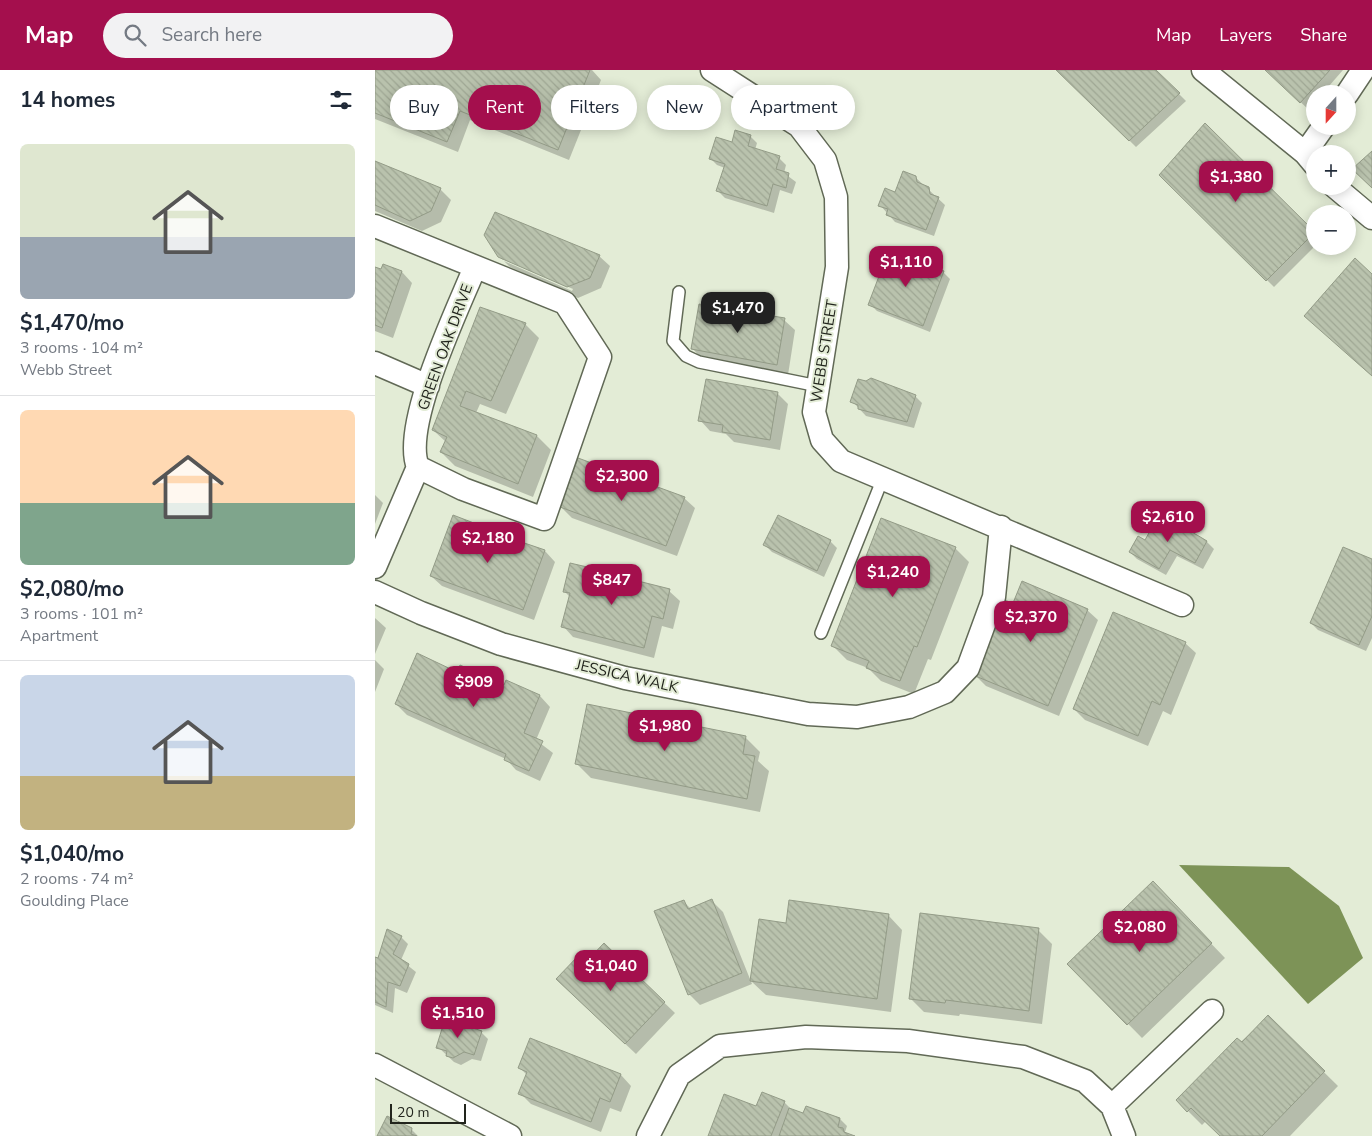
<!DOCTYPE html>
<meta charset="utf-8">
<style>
:root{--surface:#fff;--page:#f2f2f3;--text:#1f2937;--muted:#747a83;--line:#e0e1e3;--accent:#a40f4d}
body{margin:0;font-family:"Nunito Sans",sans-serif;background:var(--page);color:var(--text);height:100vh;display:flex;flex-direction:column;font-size:19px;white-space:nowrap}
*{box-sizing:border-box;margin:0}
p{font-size:16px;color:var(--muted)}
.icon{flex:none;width:28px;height:28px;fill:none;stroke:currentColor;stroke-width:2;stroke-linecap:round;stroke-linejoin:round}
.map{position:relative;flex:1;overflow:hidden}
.sheet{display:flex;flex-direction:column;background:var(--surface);width:375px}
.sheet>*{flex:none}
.top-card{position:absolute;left:15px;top:15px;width:475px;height:45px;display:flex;gap:10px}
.needle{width:32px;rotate:201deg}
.buttons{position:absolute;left:931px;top:15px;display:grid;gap:10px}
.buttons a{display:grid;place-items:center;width:50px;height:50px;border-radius:50%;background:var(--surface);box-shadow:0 2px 12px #0003;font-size:25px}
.scale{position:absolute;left:15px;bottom:12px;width:76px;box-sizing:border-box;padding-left:5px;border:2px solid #22251d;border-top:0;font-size:14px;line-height:18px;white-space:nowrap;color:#22251d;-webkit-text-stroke:4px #e3ecd6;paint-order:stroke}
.price{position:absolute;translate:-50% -42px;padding:0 11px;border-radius:10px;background:var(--accent);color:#fff;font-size:16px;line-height:32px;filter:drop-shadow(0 1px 2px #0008)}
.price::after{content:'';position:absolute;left:50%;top:30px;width:15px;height:11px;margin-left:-8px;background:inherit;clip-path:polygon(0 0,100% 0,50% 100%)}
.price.current{background:#222;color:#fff}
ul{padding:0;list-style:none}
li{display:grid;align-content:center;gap:10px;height:265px;padding:0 20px}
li+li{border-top:1px solid var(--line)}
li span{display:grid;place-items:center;height:155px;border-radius:8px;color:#555}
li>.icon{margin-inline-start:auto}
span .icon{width:90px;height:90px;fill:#fffc;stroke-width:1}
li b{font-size:21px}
h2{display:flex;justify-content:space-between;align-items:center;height:60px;padding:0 20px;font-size:21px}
.chip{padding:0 18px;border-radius:22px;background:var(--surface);box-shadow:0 2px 12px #0003;font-size:18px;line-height:45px}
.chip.current{background:var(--accent);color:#fff}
header{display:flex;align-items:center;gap:30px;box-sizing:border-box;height:70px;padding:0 25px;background:var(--accent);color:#fff}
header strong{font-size:24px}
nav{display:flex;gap:28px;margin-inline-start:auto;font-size:18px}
.search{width:350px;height:45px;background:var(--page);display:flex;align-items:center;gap:12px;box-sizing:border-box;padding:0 18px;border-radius:28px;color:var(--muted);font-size:19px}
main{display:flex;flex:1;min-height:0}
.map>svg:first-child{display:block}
.water{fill:#7d9357}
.shadow{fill:#0003}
.building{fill:url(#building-back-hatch);stroke:#939b87}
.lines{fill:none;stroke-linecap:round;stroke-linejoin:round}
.service-casing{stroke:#616956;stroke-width:14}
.minor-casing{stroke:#616956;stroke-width:25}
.service{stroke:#fff;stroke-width:11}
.minor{stroke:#fff;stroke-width:22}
.labels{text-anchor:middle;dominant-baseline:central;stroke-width:4;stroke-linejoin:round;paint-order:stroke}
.street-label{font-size:15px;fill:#22251d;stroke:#e3ecd6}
</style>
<header>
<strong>Map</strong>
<div class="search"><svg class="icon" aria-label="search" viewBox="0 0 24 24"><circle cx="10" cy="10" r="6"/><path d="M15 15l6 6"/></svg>Search here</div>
<nav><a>Map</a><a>Layers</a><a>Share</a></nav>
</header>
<main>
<section class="sheet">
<h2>14 homes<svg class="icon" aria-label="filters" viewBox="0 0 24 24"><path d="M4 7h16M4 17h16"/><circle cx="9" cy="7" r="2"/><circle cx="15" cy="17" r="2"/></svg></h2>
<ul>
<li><span style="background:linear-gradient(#dfe7d0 60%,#9aa5b1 0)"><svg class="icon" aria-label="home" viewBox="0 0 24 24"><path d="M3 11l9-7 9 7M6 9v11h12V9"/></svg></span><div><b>$1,470/mo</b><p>3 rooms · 104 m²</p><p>Webb Street</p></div></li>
<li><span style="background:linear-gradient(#ffd9b3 60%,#7fa58c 0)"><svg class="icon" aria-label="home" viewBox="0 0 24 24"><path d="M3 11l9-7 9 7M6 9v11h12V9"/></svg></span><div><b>$2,080/mo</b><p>3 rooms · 101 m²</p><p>Apartment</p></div></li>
<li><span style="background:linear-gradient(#c9d6e8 65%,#c2b280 0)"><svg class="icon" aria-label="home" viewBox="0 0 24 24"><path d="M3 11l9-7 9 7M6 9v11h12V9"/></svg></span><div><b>$1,040/mo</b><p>2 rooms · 74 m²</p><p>Goulding Place</p></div></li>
</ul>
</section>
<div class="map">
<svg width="997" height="1066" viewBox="0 0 997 1066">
<defs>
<pattern id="building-back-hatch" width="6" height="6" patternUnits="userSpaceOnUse" patternTransform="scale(1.25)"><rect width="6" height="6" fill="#b9c2ad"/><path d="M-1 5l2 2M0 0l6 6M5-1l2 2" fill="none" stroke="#9fa794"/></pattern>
</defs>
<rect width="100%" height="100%" fill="#e3ecd6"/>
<path class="water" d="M804 795 914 797 964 836 988 888 933 934Z"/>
<path class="shadow" d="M0 0H217L226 10 194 90 95 50 83 82 0 49Z
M683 0H780L811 31 761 77Z
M891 0H968L947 24H940V31L933 39Z
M830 55 940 163V176L899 217 786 105Z
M375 66 382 73 380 80 404 88 411 95 409 103 421 112 417 124 405 120 399 143 350 128 343 121 350 98 342 95 335 88 358 74Z
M0 92 65 119 76 130 66 152 47 161 0 141Z
M540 107 570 135 559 166 520 152 505 135Z
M124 186H224L235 196 226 218 203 228 135 197 129 191 197 221 198 219 128 188V190Z
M9 196 27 202 37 213 18 268 0 261V198L7 201Z
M568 202 575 209 555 262 502 241 495 234Z
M105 238 150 254 164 268 131 344 105 334 101 343 162 366 176 380 158 427 80 396 66 382 71 372 58 360Z
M409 250 420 260 413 305 328 290 318 279Z
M402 323 413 334 405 380 359 372 351 364 335 361 325 350Z
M540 326 547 333 539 358 491 346 477 331Z
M0 425 8 433 0 454Z
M309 428 320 438 302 486 197 448 186 437Z
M785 445 832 472 839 479 828 499 802 486 791 505 762 489 755 482 770 472Z
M103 456 113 466 115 462 170 481 180 492 159 550 67 516 56 506Z
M455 471 462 478 449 507 397 482 390 475Z
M580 478 594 492 556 590 553 589 539 624 506 611 493 598 472 590 458 576Z
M997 491V568L991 581 943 560 936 553Z
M224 501 233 511 258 517 294 521 305 531 298 559 287 556 279 588 198 567 188 556 195 527 189 521Z
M639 535 712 540 723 550 684 646 611 616 600 605Z
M0 548 11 558 0 584Z
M810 573 821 583 796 645 788 641 773 676 710 650 699 639Z
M0 590 9 599 0 622Z
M83 603 130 616 132 612 165 626 175 637 161 670 178 683 165 711 141 700 131 689 32 645 21 634Z
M213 636 371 668 385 682 383 691 394 701 385 742 216 708 202 694Z
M778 813 850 888 767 968 694 894Z
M308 831 316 839 337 831 348 842 377 914 325 935 314 924Z
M513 845 527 860 516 942 391 925 376 911 412 854Z
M663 860 677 874 667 954 585 944 584 946 549 942 535 928Z
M26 867 33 874 26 890 41 902 32 923 20 918 18 943 0 935V888L4 890Z
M229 875 300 943 261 984 193 920 212 893Z
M893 947 963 1016 915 1066H846L831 1051 827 1055 802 1030Z
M106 962 113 969 106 991 97 989 86 995 79 992 63 977Z
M156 970 246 1005 256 1016 246 1042 235 1038 226 1062 156 1034 145 1023 152 1005 145 998Z
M409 1032 417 1040 429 1044 432 1037 465 1049 472 1056 470 1062 476 1066H334L382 1038Z
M36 1059 43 1066H4Z"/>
<path class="building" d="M0 0H215L183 80 85 41 72 72 0 43Z
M681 0H781L805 23 754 71Z
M890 0H955L925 33Z
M830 53 940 162 891 211 784 105Z
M360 60 376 65 373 76 405 86 401 99 414 103 411 118 398 114 392 136 341 121 350 94 334 89 341 67 357 72Z
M997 81V118L977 99Z
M0 91 66 118 56 141 35 151 0 135Z
M528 101 541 106 542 112 554 117 555 124 564 127 551 160 511 145 513 139 503 136 510 118 520 122Z
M120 142 225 185 215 208 192 217 123 187 109 165Z
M514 180 569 201 548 256 493 235Z
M980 188 997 204V306L929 246Z
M8 194 27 201 7 258 0 255V197L6 199Z
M324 234 410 248 402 295 316 279Z
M105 237 151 253 116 331 91 321 85 336 162 365 143 414 65 382 72 367 57 360Z
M496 308 541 325 532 352 483 339V335L475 332 483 309 491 311Z
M331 309 403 322 395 370 347 362 348 355 323 351Z
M203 388 310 427 291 476 185 437Z
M785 443 832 471 820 493 795 480 784 499 754 482 763 466 770 470Z
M78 445 104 455 99 469 110 473 114 461 170 480 148 540 55 506Z
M403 445 456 470 442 501 388 475Z
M506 448 581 477 542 577 539 576 525 611 491 598 494 591 456 576Z
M968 477 997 489V546L984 575 935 553Z
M195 493 225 500 223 507 257 515 259 510 295 519 288 549 277 546 269 578 186 557 195 523 188 522Z
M647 511 713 539 673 636 598 605 629 530 638 533Z
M738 542 811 572 785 635 777 631 763 666 698 639Z
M42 583 82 602 85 595 129 615 131 610 165 625 149 663 168 671 154 701 129 690 131 684 20 634Z
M212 634 371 666 368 684 380 686 372 729 200 694Z
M778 811 837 873 752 955 692 894Z
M337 829 367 903 313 925 279 841 309 830 313 839Z
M414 830 514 844 502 929 375 911 384 849 411 853Z
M545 843 664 858 654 941 571 930 570 933 534 929Z
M12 859 27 866 18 884 34 894 25 916 13 912 11 937 0 932V887L3 888Z
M229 873 290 932 250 974 181 909 205 884 212 891Z
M893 945 950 1001 887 1066H845L816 1038 812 1042 801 1030 862 968 867 972Z
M70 949 107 961 99 985 89 982 78 988 71 986 72 981 61 978Z
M155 968 246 1004 235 1032 225 1028 216 1052 143 1024 152 1002 143 998Z
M387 1022 410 1031 396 1066H333L349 1024 381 1036Z
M431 1036 465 1048 463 1057 468 1058 469 1062 480 1066H404L414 1038 428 1043Z
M12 1046 37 1058 36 1064 42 1066H2Z"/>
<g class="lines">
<g class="service-casing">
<path id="service" d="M304 222 298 271 311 286 324 292 443 316
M446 563 508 408"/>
</g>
<g class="minor-casing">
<path id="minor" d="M337 0 424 56 450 90 461 127 462 197 439 342 447 370 466 391 807 535
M828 0 930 83 940 95
M972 24 988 0
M930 83 949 56
M959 116 997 148
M0 156 190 233 225 287 169 449 88 419 43 397C26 356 83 239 100 197
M0 293 53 316
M0 497 43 397
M0 522 46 543 126 574 250 608 433 644 482 647 534 637 570 622 593 598 619 527 626 457
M0 995 135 1066
M737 1036 837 941
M273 1066 304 1005 345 976 431 967 533 971 648 987 710 1011 737 1036 749 1066"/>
</g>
<use href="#service" class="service"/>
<use href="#minor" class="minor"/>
</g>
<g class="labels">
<g class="street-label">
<text transform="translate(70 277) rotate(-70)">GREEN OAK DRIVE</text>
<text transform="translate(449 281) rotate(-81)">WEBB STREET</text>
<text transform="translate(252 606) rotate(13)">JESSICA WALK</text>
</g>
</g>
</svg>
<div class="buttons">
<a><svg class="needle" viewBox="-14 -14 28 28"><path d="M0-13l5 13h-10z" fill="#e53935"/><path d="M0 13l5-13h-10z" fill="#747a83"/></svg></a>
<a>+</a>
<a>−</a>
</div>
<div class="scale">20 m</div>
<b class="price" style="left:861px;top:133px">$1,380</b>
<b class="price" style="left:531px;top:218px">$1,110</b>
<b class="price current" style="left:363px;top:264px">$1,470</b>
<b class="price" style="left:247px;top:432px">$2,300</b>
<b class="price" style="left:793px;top:473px">$2,610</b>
<b class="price" style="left:113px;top:494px">$2,180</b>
<b class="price" style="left:518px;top:528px">$1,240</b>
<b class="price" style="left:237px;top:536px">$847</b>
<b class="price" style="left:656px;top:573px">$2,370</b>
<b class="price" style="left:99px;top:638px">$909</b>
<b class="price" style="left:290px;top:682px">$1,980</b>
<b class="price" style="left:765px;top:883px">$2,080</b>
<b class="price" style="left:236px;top:922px">$1,040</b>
<b class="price" style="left:83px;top:969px">$1,510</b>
<div class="top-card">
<a class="chip">Buy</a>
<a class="chip current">Rent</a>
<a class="chip">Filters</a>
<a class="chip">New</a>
<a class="chip">Apartment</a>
</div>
</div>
</main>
